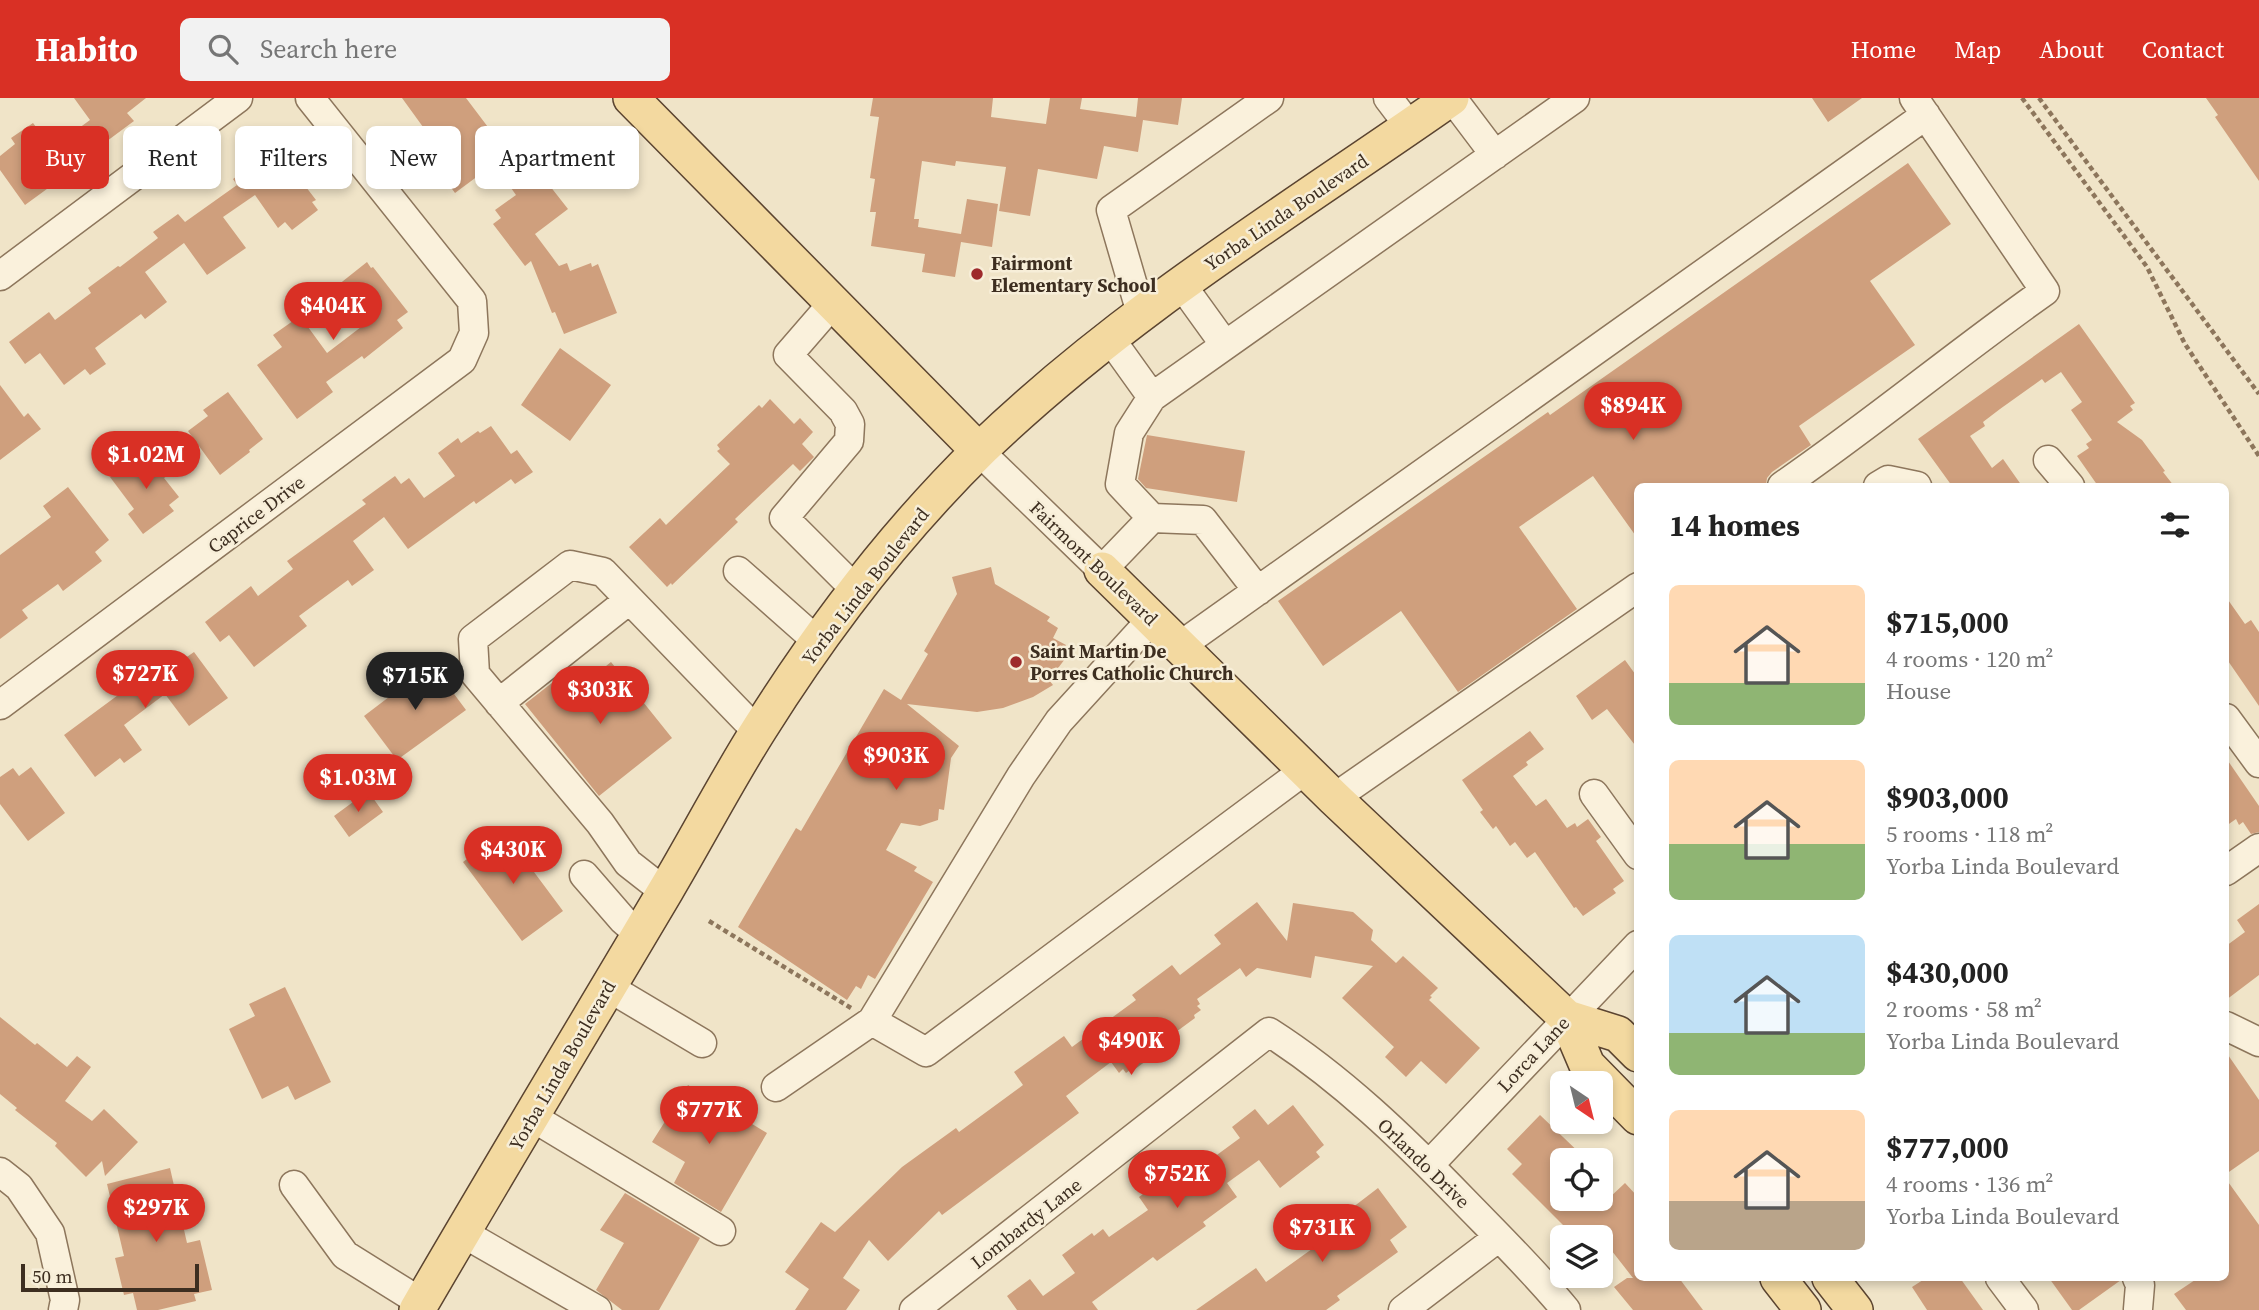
<!DOCTYPE html>
<meta charset="utf-8">
<style>
:root{--surface:#fff;--page:#f2f2f2;--text:#222;--muted:#767676;--accent:#d93025}
body{margin:0;font-family:"Source Serif 4",serif;background:var(--page);color:var(--text);height:100vh;display:flex;flex-direction:column;font-size:26px;white-space:nowrap}
*{box-sizing:border-box;margin:0}
p{font-size:23px;color:var(--muted)}
.icon{flex:none;width:38px;height:38px;fill:none;stroke:currentColor;stroke-width:2;stroke-linecap:round;stroke-linejoin:round}
.map{position:relative;flex:1;overflow:hidden}
.panel{position:absolute;left:1634px;top:385px;width:595px;height:798px;display:flex;flex-direction:column;background:var(--surface);border-radius:10px;box-shadow:0 4px 10px #0003}
.panel>*{flex:none}
.guide{position:absolute;left:21px;top:28px;width:665px;height:63px;display:flex;gap:14px}
.needle{width:46px;rotate:145deg}
.fabs{position:absolute;left:1550px;top:973px;display:grid;gap:14px}
.fabs a{display:grid;place-items:center;width:63px;height:63px;border-radius:10px;background:var(--surface);box-shadow:0 4px 10px #0003;font-size:35px}
.scale{position:absolute;left:21px;bottom:18px;width:178px;box-sizing:border-box;padding-left:7px;border:4px solid #3d2e20;border-top:0;font-size:19px;line-height:24px;white-space:nowrap;color:#3d2e20;-webkit-text-stroke:5px #f7eed8;paint-order:stroke}
.price{position:absolute;translate:-50% -60px;padding:0 16px;border-radius:24px;background:var(--accent);color:#fff;font-size:23px;line-height:46px;filter:drop-shadow(0 2px 4px #0008)}
.price::after{content:'';position:absolute;left:50%;top:42px;width:21px;height:16px;margin-left:-10px;background:inherit;clip-path:polygon(0 0,100% 0,50% 100%)}
.price.active{background:#222;color:#fff}
ul{padding:0;list-style:none}
li{display:flex;align-items:center;gap:21px;height:175px;padding:0 35px}
li span{display:grid;place-items:center;flex:none;width:196px;height:140px;border-radius:10px;color:#555}
li>.icon{margin-inline-start:auto}
span .icon{width:84px;height:84px;fill:#fffc;stroke-width:1}
li b{font-size:30px}
h2{display:flex;justify-content:space-between;align-items:center;height:84px;padding:0 35px;font-size:30px}
.pill{padding:0 24px;border-radius:10px;background:var(--surface);box-shadow:0 4px 10px #0003;font-size:24px;line-height:63px}
.pill.active{background:var(--accent);color:#fff}
header{display:flex;align-items:center;gap:42px;box-sizing:border-box;height:98px;padding:0 35px;background:var(--accent);color:#fff}
header strong{font-size:33px}
nav{display:flex;gap:38px;margin-inline-start:auto;font-size:24px}
.search{width:490px;height:63px;background:var(--page);display:flex;align-items:center;gap:18px;box-sizing:border-box;padding:0 24px;border-radius:10px;color:var(--muted);font-size:26px}
.map>svg:first-child{display:block}
.building{fill:#cf9f7d}
.lines{fill:none;stroke-linecap:round;stroke-linejoin:round}
.minor-casing{stroke:#8d765c;stroke-width:31}
.major-casing{stroke:#5b4430;stroke-width:38}
.path{stroke:#8d765c;stroke-width:4.5;stroke-dasharray:5 3.5;stroke-linecap:butt}
.minor{stroke:#faf1dc;stroke-width:28}
.major{stroke:#f3d9a0;stroke-width:35}
.poi-dot{fill:#9e2a2b;stroke:#f7eed8;stroke-width:2.5}
.labels{text-anchor:middle;dominant-baseline:central;stroke-width:5;stroke-linejoin:round;paint-order:stroke}
.street-label{font-size:19px;fill:#3d2e20;stroke:#f7eed8}
.poi-label{font-size:19px;font-weight:bold;fill:#3d2e20;stroke:#f7eed8;text-anchor:start}
</style>
<header>
<strong>Habito</strong>
<div class="search"><svg class="icon" aria-label="search" viewBox="0 0 24 24"><circle cx="10" cy="10" r="6"/><path d="M15 15l6 6"/></svg>Search here</div>
<nav><a>Home</a><a>Map</a><a>About</a><a>Contact</a></nav>
</header>
<div class="map">
<svg width="2259" height="1212" viewBox="0 0 2259 1212">
<rect width="100%" height="100%" fill="#f0e4c8"/>
<path class="building" d="M74 0H146L127 15 134 23 49 86 51 88 25 107 0 72V58L15 46 11 40 33 25 52 50 90 22Z
M402 0H466L528 82 539 74 568 111 535 136 559 168 567 165 570 173 591 165 592 169 598 166 617 215 564 236 555 214 552 215 531 163 525 168 493 126 501 120 495 112 516 97 494 66 455 95 428 58 437 51 429 41 431 40Z
M873 0H993L991 19 1046 26 1050 0H1082L1080 11 1136 19 1138 0H1182L1178 27 1143 22 1138 54 1104 48 1097 81 1038 71 1030 118 999 113 1006 69 956 63 955 68 922 63 914 121H919L918 129 961 136 967 101 998 106 992 149 961 144 955 179 922 174 925 156 871 148 876 114H870L875 81 870 80 879 19 870 18Z
M1812 0H1862L1828 24Z
M2206 0H2259V83L2215 19 2218 17Z
M264 59 269 66 278 59 293 78 296 76 316 102 312 104 318 112 292 132 285 124 278 130 255 97 223 119 246 150 207 177 184 145 145 174 167 204 145 221 141 216 95 250 106 266 90 277 85 271 64 287 40 255 25 266 9 244 49 214 55 222 91 195 88 190 118 168 120 169 158 140 153 134 178 116 185 124 237 87 233 81Z
M1908 65 1951 126 1870 183 1915 247 1799 328 1811 347 1772 374 1767 380 1766 387 1638 388V441L1593 378 1519 429 1577 511 1458 594 1401 513 1323 568 1278 503 1548 314 1550 317Z
M367 164 371 170 373 169 408 214 397 222 403 230 364 261 362 258 326 284 333 294 297 321 257 267 282 249 273 237 300 218 327 255 361 229 333 191Z
M2079 226 2135 305 2130 308 2133 312 2117 324 2142 342 2165 373 2163 374 2174 388H2098L2077 358 2089 350 2086 346 2092 342 2071 312 2082 304 2061 274 2045 285 2042 281 2000 311 1983 324 1985 328 1970 338 1992 370 2003 361 2022 388H1952L1918 341Z
M560 250 611 287 570 343 521 307Z
M0 287 24 319 28 315 41 331 0 362Z
M228 294 263 341 249 352 250 354 220 377 188 333 208 318 203 312Z
M770 301 794 326 800 320 813 334 802 346 814 359 800 373 793 366 735 421 738 424 672 487 671 485 667 489 629 449 660 420 666 427 730 366 717 353 720 351 717 347 759 307 762 310Z
M491 328 511 356 517 352 533 374 515 386 511 381 476 406 474 403 408 451 384 419 353 443 374 472 352 488 348 482 299 518 307 528 254 569 229 537 220 544 205 524 251 488 258 498 293 471 287 463 366 406 362 402 395 378 401 386 409 380 424 400 455 378 438 355 458 340 461 345 478 333 480 335Z
M1147 337 1245 353 1237 404 1146 390 1138 381Z
M147 352 167 378 164 380 179 399 169 407 174 413 143 436 128 416 134 411 110 379Z
M68 389 109 442 95 454 102 463 63 493 58 486 22 512 28 520 0 541V457L51 419 43 408Z
M991 469 995 486 1050 519 1047 523 1058 530 1053 540 1066 547 1062 553 1068 557 1049 582 1053 587 1033 599 1003 610 977 614 907 606 959 648 951 660 944 712 939 711 938 722 920 728 901 725 886 752 917 769 914 773 933 784 875 881 868 877 861 891 856 888 847 902 738 829 796 730 801 733 884 591 901 602 928 556 924 553 957 496 952 479Z
M2226 499 2245 526 2251 522 2259 534V608L2226 560Z
M194 554 228 600 189 628 165 596 124 627 142 652 124 665 120 660 95 679 64 637 175 555 181 563Z
M1625 562 1638 580V651L1607 611 1592 622 1576 598Z
M611 564 672 640 599 698 525 606 562 577 575 593Z
M431 565 466 612 397 662 364 618 410 583 409 581Z
M1530 633 1544 651 1526 664 1528 667 1513 678 1536 708 1546 701 1567 730 1575 725 1577 729 1588 721 1601 739 1596 743 1624 783 1613 791 1616 795 1583 818 1576 809 1574 810 1535 754 1527 760 1515 744 1510 748 1496 728 1493 731 1480 714 1483 712 1462 682Z
M2226 660 2259 708V734L2251 736 2243 724 2239 727 2236 721 2226 728Z
M31 669 65 715 28 743 0 706V679L13 670 19 678Z
M368 693 383 714 349 739 334 718Z
M503 734 519 755 522 752 537 772 534 774 563 813 522 843 463 764Z
M1257 804 1287 843 1293 805 1353 814 1373 832 1371 842 1396 865 1403 858 1438 890 1430 898 1432 899 1429 902 1480 950 1446 986 1421 963 1406 979 1385 959 1394 949 1342 900 1373 868 1315 858 1311 880 1257 870 1246 879 1240 870 1197 901 1200 906 1197 908 1201 912 1194 917 1195 920 1161 945 1164 950 1135 971 1134 969 1126 975 1123 971 1119 975 1111 964 1066 998 1079 1015 942 1117 939 1113 888 1163 869 1142 843 1180 860 1192 846 1212H795L809 1191 785 1174 821 1124 835 1134 902 1069 956 1030 959 1034 1023 987 1014 974 1064 938 1072 949 1136 902 1132 897 1172 867 1180 877 1221 846 1214 837Z
M2259 806V877L2226 902V848L2245 834 2237 822Z
M285 889 331 984 295 1002 288 988 262 1001 229 931 255 918 249 906Z
M0 919 35 947 37 945 67 969 77 958 91 969 65 1003 92 1023 104 1011 138 1044 105 1078 102 1063 86 1079 55 1048 57 1045 15 1012 17 1010 0 996Z
M2226 954 2259 1002V1053L2226 1076Z
M688 987 767 1035 721 1114 674 1085 685 1064 652 1044Z
M1293 1007 1324 1047 1316 1054 1320 1059 1280 1090 1259 1062 1227 1085 1237 1099 1203 1124 1206 1128 1157 1163 1153 1159 1092 1204 1098 1212H1017L1007 1198 1030 1181 1043 1198 1075 1175 1062 1157 1092 1135 1094 1138 1103 1131 1109 1139 1148 1112 1139 1099 1203 1053 1210 1062 1240 1040 1232 1029 1255 1011 1268 1027Z
M1540 1017 1587 1062H1563V1101H1608L1625 1085 1638 1099V1180H1679L1703 1212H1633L1614 1189 1627 1180H1633L1601 1139H1553L1565 1129 1512 1076 1522 1066 1507 1051Z
M170 1070 187 1145 200 1142 212 1192 194 1196 196 1203 158 1212H137L133 1195 124 1197 115 1160 124 1158 107 1086Z
M2226 1081 2259 1127V1212H2186L2174 1196 2198 1180H2226Z
M1378 1090 1407 1129 1390 1142 1398 1154 1337 1198 1340 1202 1326 1212H1196L1256 1170 1266 1184 1337 1133 1331 1126Z
M625 1095 700 1140 659 1212H622L596 1192 624 1145 600 1132Z
M1926 1180H1960L1983 1212H1927L1912 1189Z
M2049 1180H2121V1182L2079 1212H2072Z"/>
<g class="lines">
<g class="minor-casing">
<path id="minor" d="M1388 0 1410 29
M1452 0 1495 57
M0 178 238 0
M1181 186 1225 247
M833 205 788 257 843 313 850 326 849 343 784 420 857 493
M1141 215 1111 112 1269 0
M1109 239 1152 299
M979 353 1102 472 1152 420
M2048 362 2070 388
M1782 388C1872 326 1956 256 2045 193L1914 0
M1878 388 1888 382 1917 388
M738 473 817 543
M1258 493 1203 422 1152 420 1120 386 1129 335 1152 299 1575 0
M1180 548 1926 17
M499 605 629 502
M0 607 462 262 474 235 472 203 310 0
M2226 620 2259 665
M1594 696 1638 757
M1334 700 1638 489
M2226 773 2259 750
M584 777 623 822 639 836
M665 794 628 765 600 725 475 576 473 541 570 467 603 474 746 622 758 632
M608 889 702 945
M872 923 926 954 1305 672
M2226 928 2259 944
M776 989 872 923 1021 678 1059 623 1152 521
M532 1019 721 1133
M1429 1067 1638 847
M0 1074 19 1089 50 1135 65 1202 63 1212
M294 1087 345 1157 422 1205
M463 1135 597 1212
M2000 1180 2024 1212
M2137 1180 2140 1187 2138 1211
M914 1212 1269 934C1341 980 1404 1041 1463 1102 1498 1138 1534 1173 1566 1212
M1403 1212 1499 1139"/>
</g>
<g class="major-casing">
<path id="major" d="M631 0 979 353
M1102 472 1334 700 1567 920 1587 967 1638 1019
M1567 920 1618 936 1638 956
M1778 1180 1803 1212
M1830 1180 1855 1212
M417 1212C499 1071 583 932 666 792 698 738 727 682 760 630 823 530 897 433 982 350 1123 214 1291 112 1451 0"/>
</g>
<path class="path" d="M2022 0 2147 169 2185 246 2259 358
M2039 0 2259 296
M709 823 851 910"/>
<use href="#minor" class="minor"/>
<use href="#major" class="major"/>
</g>
<g class="poi-dot">
<circle cx="977" cy="176" r="7"/>
<circle cx="1016" cy="564" r="7"/>
</g>
<g class="labels">
<g class="street-label">
<text transform="translate(1286 114) rotate(-34)">Yorba Linda Boulevard</text>
<text transform="translate(256 416) rotate(-37)">Caprice Drive</text>
<text transform="translate(1094 465) rotate(44)">Fairmont Boulevard</text>
<text transform="translate(865 488) rotate(-52)">Yorba Linda Boulevard</text>
<text transform="translate(1533 956) rotate(-47)">Lorca Lane</text>
<text transform="translate(562 967) rotate(-60)">Yorba Linda Boulevard</text>
<text transform="translate(1424 1065) rotate(44)">Orlando Drive</text>
<text transform="translate(1026 1125) rotate(-38)">Lombardy Lane</text>
</g>
<g class="poi-label">
<text x="991" y="165">Fairmont<tspan x="991" dy="22">Elementary School</tspan></text>
<text x="1030" y="553">Saint Martin De<tspan x="1030" dy="22">Porres Catholic Church</tspan></text>
</g>
</g>
</svg>
<div class="fabs">
<a><svg class="needle" viewBox="-14 -14 28 28"><path d="M0-13l5 13h-10z" fill="#e53935"/><path d="M0 13l5-13h-10z" fill="#767676"/></svg></a>
<a><svg class="icon" aria-label="locate" viewBox="0 0 24 24"><circle cx="12" cy="12" r="6"/><path d="M12 2v4M12 18v4M2 12h4M18 12h4"/></svg></a>
<a><svg class="icon" aria-label="layers" viewBox="0 0 24 24"><path d="M12 4l9 5-9 5-9-5zM3 14l9 5 9-5"/></svg></a>
</div>
<div class="scale">50 m</div>
<b class="price" style="left:333px;top:244px">$404K</b>
<b class="price" style="left:1633px;top:344px">$894K</b>
<b class="price" style="left:146px;top:393px">$1.02M</b>
<b class="price" style="left:145px;top:612px">$727K</b>
<b class="price active" style="left:415px;top:614px">$715K</b>
<b class="price" style="left:600px;top:628px">$303K</b>
<b class="price" style="left:896px;top:694px">$903K</b>
<b class="price" style="left:358px;top:716px">$1.03M</b>
<b class="price" style="left:513px;top:788px">$430K</b>
<b class="price" style="left:1131px;top:979px">$490K</b>
<b class="price" style="left:709px;top:1048px">$777K</b>
<b class="price" style="left:1177px;top:1112px">$752K</b>
<b class="price" style="left:156px;top:1146px">$297K</b>
<b class="price" style="left:1322px;top:1166px">$731K</b>
<div class="guide">
<a class="pill active">Buy</a>
<a class="pill">Rent</a>
<a class="pill">Filters</a>
<a class="pill">New</a>
<a class="pill">Apartment</a>
</div>
<section class="panel">
<h2>14 homes<svg class="icon" aria-label="filters" viewBox="0 0 24 24"><path d="M4 7h16M4 17h16"/><circle cx="9" cy="7" r="2"/><circle cx="15" cy="17" r="2"/></svg></h2>
<ul>
<li><span style="background:linear-gradient(#ffd9b3 70%,#8fb573 0)"><svg class="icon" aria-label="home" viewBox="0 0 24 24"><path d="M3 11l9-7 9 7M6 9v11h12V9"/></svg></span><div><b>$715,000</b><p>4 rooms · 120 m²</p><p>House</p></div></li>
<li><span style="background:linear-gradient(#ffd9b3 60%,#8fb573 0)"><svg class="icon" aria-label="home" viewBox="0 0 24 24"><path d="M3 11l9-7 9 7M6 9v11h12V9"/></svg></span><div><b>$903,000</b><p>5 rooms · 118 m²</p><p>Yorba Linda Boulevard</p></div></li>
<li><span style="background:linear-gradient(#bfe0f5 70%,#8fb573 0)"><svg class="icon" aria-label="home" viewBox="0 0 24 24"><path d="M3 11l9-7 9 7M6 9v11h12V9"/></svg></span><div><b>$430,000</b><p>2 rooms · 58 m²</p><p>Yorba Linda Boulevard</p></div></li>
<li><span style="background:linear-gradient(#ffd9b3 65%,#b9a48a 0)"><svg class="icon" aria-label="home" viewBox="0 0 24 24"><path d="M3 11l9-7 9 7M6 9v11h12V9"/></svg></span><div><b>$777,000</b><p>4 rooms · 136 m²</p><p>Yorba Linda Boulevard</p></div></li>
</ul>
</section>
</div>
